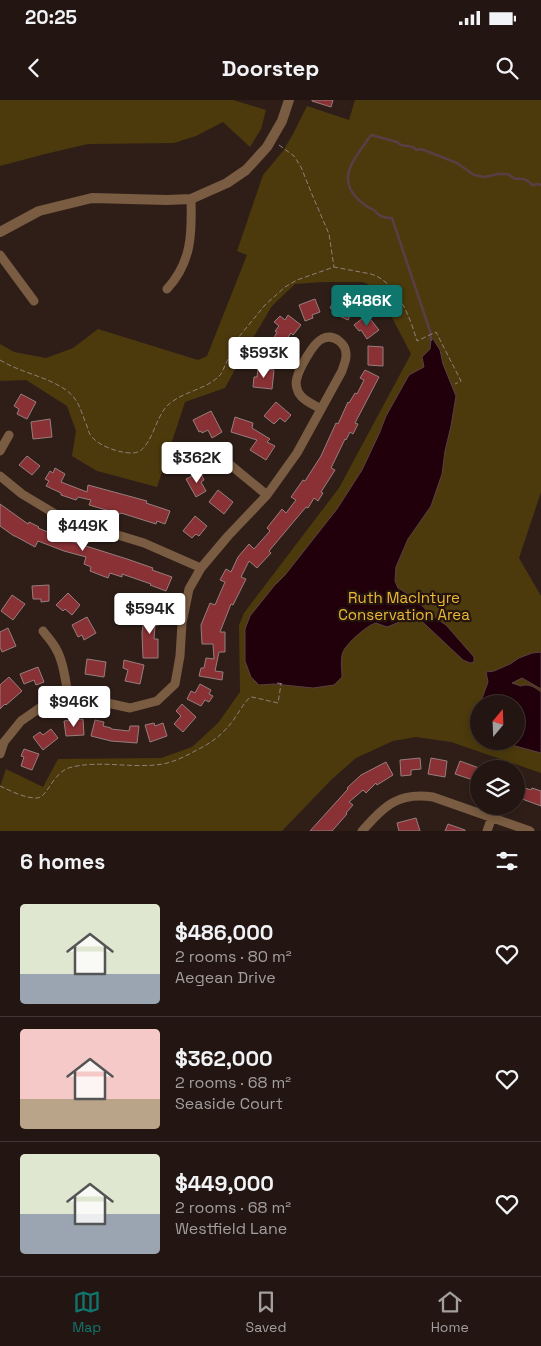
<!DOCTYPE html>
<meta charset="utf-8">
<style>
:root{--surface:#231612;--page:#2b1f1b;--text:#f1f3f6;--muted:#a39f9f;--line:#403532;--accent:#0f766e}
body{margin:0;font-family:"Space Grotesk",sans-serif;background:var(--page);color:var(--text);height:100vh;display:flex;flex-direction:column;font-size:19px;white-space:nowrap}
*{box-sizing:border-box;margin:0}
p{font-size:16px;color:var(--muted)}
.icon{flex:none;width:28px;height:28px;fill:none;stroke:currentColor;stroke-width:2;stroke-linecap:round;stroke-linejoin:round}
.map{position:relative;height:731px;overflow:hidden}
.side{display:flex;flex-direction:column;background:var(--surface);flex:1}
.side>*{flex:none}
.needle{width:32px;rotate:19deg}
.tools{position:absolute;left:470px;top:595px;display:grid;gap:10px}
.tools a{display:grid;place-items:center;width:55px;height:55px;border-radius:50%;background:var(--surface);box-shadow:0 2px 8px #0003,0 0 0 1px var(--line);font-size:25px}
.price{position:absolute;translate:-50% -42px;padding:0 11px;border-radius:5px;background:#fff;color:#222;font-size:16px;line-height:32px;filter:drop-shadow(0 1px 2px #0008)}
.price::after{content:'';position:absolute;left:50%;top:30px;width:15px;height:11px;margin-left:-8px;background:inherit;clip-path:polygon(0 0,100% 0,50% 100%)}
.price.on{background:var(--accent);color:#fff}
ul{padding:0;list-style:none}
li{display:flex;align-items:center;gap:15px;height:125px;padding:0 20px}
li+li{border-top:1px solid var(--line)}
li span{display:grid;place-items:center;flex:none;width:140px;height:100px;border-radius:5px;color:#555}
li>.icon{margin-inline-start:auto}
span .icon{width:60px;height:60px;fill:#fffc;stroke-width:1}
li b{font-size:21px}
h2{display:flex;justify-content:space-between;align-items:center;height:60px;padding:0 20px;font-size:21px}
.status{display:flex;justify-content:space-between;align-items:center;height:35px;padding:0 25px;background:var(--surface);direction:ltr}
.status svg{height:14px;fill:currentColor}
header{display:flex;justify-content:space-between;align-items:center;height:65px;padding:0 20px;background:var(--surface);font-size:22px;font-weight:700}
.menu{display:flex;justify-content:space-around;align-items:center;height:70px;border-top:1px solid var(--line);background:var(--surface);font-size:14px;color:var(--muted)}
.menu a{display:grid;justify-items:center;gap:2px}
.menu .on{color:var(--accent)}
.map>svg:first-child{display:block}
.green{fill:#4c3a0d;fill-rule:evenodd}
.water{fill:#21000b;stroke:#593f45}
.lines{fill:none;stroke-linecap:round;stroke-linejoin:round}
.stream{stroke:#593f45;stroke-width:2.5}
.building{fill:#8a3135;stroke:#957e7d}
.path{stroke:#8d7f7a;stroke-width:1;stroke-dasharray:5 2.5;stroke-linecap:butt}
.minor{stroke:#795c41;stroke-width:9}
.tertiary{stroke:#795c41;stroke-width:10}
.labels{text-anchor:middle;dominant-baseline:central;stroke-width:4.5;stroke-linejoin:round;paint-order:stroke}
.park-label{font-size:15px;fill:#ecb933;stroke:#25150f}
</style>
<div class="status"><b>20:25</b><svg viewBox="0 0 49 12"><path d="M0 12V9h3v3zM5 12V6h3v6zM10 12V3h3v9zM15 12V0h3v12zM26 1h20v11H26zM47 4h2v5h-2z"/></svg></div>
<header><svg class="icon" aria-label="back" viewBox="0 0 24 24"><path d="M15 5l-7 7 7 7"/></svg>Doorstep<svg class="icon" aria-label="search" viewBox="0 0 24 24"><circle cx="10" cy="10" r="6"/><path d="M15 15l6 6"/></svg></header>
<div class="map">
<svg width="541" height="731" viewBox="0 0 541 731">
<rect width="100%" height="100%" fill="#2f1e18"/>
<path class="green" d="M0 0H233L266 10 261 29 250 47 223 22 196 36 174 43 88 44 45 54 0 66Z
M355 0H541V392L519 458 541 496V673L451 642 416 637 393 641 356 658 331 680 282 731H0V687L6 669 43 687 58 659 161 658 192 647 218 623 240 592 239 525 244 513 339 388 411 254 377 189 363 182H323L295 184 272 206 244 253 225 288 185 302 157 387 97 371 72 356 76 331 67 306 26 280 0 281V244L14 252 46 258 73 248 98 229 198 260 207 256 247 155 237 151 263 75 283 51 293 34 307 6 349 20ZM479 604H516V641H479Z"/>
<path class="water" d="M433 239 440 250 443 264 456 296 451 326 445 351 442 374 431 406 408 439 396 467 395 481 398 488 416 499 430 514 446 525 474 557V562L470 563 463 560 412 512 408 511 397 523 387 527 376 523C367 525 346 544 343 552 340 560 342 569 342 577L334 585 313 588 274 584 259 585 251 577 245 561V529L250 516 274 486 285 475 337 409 362 370 379 334 386 316 409 275 424 267 422 257 430 249 431 240Z
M541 552V589L522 578 512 583 521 586C528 583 535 587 541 592V653L497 641H516V604H480L488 582 486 572 494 571 510 564 519 558 532 553Z"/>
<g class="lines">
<path class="stream" d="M431 240 430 231 392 118C387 118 382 118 378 114 374 111 376 111 372 109 367 106 370 109 365 105 332 81 354 60 371 35L397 42 401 45 413 47 416 50 421 49 429 52 457 63 474 75 485 77 498 74H508L515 79C522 78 528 79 532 85L538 84 541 85"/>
</g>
<path class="building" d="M312 0H333L331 7 312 1Z
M336 197 355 205 348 220 339 216 341 213 330 208Z
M315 199 320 212 312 215 313 218 305 221 299 205Z
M288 215 301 225 293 235 291 233 286 240 279 255 282 256 279 264 261 256 265 248 268 249 277 232 275 231 279 226 274 222 280 216 285 220Z
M367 215 379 230 367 239 361 230 359 231 354 225Z
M368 246 383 247V266L368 265Z
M258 268 274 270 272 289 253 287 254 277H257Z
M365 270 379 277 355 323 358 324 353 334 350 332 346 340 345 339 331 368 335 370 321 392 323 393 318 401 314 398 308 408 306 407 269 451 271 453 257 468 249 461 241 477 246 479 233 505 231 504 220 532H225V552H219L215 571 223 572 222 580 199 576 201 568H204L206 558 214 559 213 544H202L201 525 210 503 215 505 225 482 220 480 226 469 231 472 238 457 249 444 254 449 270 431 267 428 282 409 286 413 296 400 291 397 303 380 305 381 321 356 336 323 338 324 348 302 349 303 355 293 357 294 364 280 360 278Z
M21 294 36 302 27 319 17 314 19 309 14 306Z
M276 302 291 315 285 322 280 318 274 324 264 316Z
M211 311 222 332 212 338 208 330 202 333 201 331 199 332 193 320Z
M235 317 253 323 252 328 270 339 267 342 275 346 266 360 250 350 257 340 231 332Z
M50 319 52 337 33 339 31 322Z
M27 356 40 366 32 375 19 365Z
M55 368 65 374 61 382 87 392 88 385 147 401 146 403 170 411 165 424 157 421 156 424 121 413 120 414 89 405 91 400 78 397 76 400 61 395V393L46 386 49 381 45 379 50 371 53 373Z
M200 372 204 380 201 382 206 391 196 397 186 379Z
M218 390 233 402 224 414 209 402Z
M0 404 28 424 29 422 39 427 38 428 67 440 127 459 153 468 152 470 172 477 166 491 150 485 151 484 122 474V477L110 473 108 478 90 471 91 467 84 464 86 457 64 451 38 441 35 447 15 436H14L0 426Z
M195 416 207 426 199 436 196 434 192 438 183 431Z
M49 485V501L41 502V499H33L32 486Z
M68 493 80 505 72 515 65 509 63 511 56 505Z
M12 495 25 504 13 520 1 511Z
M145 511 160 512 159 525H155L154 539H158V558H143L142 533Z
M87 517 96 533 84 540 82 535 78 537 72 525Z
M8 528 16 546 2 552 0 547V532Z
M87 559 106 562 104 577 85 574Z
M124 560 144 565 140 584 125 581 128 570 123 568Z
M38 567 44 582 36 585 34 580 24 584 20 574Z
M9 577 22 591 6 605 5 604 0 609V585Z
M200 584 211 590 209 594 213 596 209 602 205 600 201 606 187 599 191 591 195 593Z
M182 604 196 617 183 632 174 624 181 616 176 611Z
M83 619 84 635 66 636 64 621Z
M95 620 104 622 103 626 111 628V629L129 631 130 626H139L137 643 111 641 91 636Z
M154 623 155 626 163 623 167 636 150 642 145 625Z
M51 629 58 638 43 650 33 637 40 632 43 635Z
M24 649 39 654 32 670 21 666 24 657 21 656Z
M420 658 421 669 411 670V675L401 676 400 660Z
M431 658 447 661 445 677 428 674Z
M460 661 479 668V682L455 674Z
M386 662 393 675 377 685 376 683 366 693 363 690 349 702 353 705 346 713 347 714 332 731H310L348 689 347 688 361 675Z
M516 685 531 690 532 688 541 691V706L522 699 521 701 516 699Z
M416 718 420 731H399L397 723Z
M448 724 465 730V731H445Z"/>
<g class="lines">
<path class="path" d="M279 45 294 56 301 67 311 92 329 134 334 167
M0 260C21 273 46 276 66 290 79 299 81 312 87 326 88 331 90 336 94 339 101 346 113 350 122 352 127 353 135 354 140 351 153 342 156 316 168 305 183 291 209 289 221 274L238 238 265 205 285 187 297 180 334 167 371 174C397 182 410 217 417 241L436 232 461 281 455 284
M277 583 284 584
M0 686C11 691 24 698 36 698 48 699 52 671 72 667 102 660 133 669 163 664 174 662 186 656 195 651 207 645 217 639 226 629 235 620 240 608 249 598L252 597 278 603 281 584"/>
<path class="minor" d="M0 155 34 201
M167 189C192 162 192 133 191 99
M0 351 9 335
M228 363 267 395
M0 376 22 394 62 418 144 443 201 468
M43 531C46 535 50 539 53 544 64 559 65 581 69 599
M0 654 4 642 21 621 44 605 69 599 94 600 130 608 157 601 175 584 180 556 182 523 189 489 201 468 228 436 267 395 297 353 342 271C343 267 346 261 346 256 347 244 334 233 322 239 313 243 299 269 297 278 295 284 297 292 301 296 306 302 315 305 321 309
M362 731C385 706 397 692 433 697L530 731
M487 731 492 717"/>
<path class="tertiary" d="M0 132 39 111 92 98 167 100 191 99 227 83 246 70 267 47 282 21 289 0"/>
</g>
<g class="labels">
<g class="park-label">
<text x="404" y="497">Ruth MacIntyre<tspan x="404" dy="17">Conservation Area</tspan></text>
</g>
</g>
</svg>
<div class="tools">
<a><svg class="needle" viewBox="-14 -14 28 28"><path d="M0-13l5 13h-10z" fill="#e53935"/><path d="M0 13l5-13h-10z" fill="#a39f9f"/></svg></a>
<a><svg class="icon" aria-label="layers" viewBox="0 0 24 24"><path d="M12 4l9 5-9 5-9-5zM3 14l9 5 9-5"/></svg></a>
</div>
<b class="price on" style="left:367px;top:227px">$486K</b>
<b class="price" style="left:264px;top:279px">$593K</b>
<b class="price" style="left:197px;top:384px">$362K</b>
<b class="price" style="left:83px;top:452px">$449K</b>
<b class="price" style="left:150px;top:535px">$594K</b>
<b class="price" style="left:74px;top:628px">$946K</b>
</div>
<section class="side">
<h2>6 homes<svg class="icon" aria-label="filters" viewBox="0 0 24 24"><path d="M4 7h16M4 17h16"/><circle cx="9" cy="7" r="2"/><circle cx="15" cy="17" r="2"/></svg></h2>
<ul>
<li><span style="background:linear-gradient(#dfe7d0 70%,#9aa5b1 0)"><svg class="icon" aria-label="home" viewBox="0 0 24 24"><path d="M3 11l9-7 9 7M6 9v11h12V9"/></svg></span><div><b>$486,000</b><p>2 rooms · 80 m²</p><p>Aegean Drive</p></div><svg class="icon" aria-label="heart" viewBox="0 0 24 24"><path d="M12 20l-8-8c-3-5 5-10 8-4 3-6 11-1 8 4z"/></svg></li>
<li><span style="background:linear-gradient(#f6c9c9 70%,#b9a48a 0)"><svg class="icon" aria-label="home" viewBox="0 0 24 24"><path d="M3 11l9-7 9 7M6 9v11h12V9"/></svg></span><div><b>$362,000</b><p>2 rooms · 68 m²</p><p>Seaside Court</p></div><svg class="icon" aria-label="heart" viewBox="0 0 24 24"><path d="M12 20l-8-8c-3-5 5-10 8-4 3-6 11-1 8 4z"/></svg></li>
<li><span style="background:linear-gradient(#dfe7d0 60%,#9aa5b1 0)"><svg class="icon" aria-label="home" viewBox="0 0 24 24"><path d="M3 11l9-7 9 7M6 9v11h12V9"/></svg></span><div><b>$449,000</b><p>2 rooms · 68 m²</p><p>Westfield Lane</p></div><svg class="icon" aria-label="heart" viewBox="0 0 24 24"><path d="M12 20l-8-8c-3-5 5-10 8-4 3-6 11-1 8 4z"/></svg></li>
</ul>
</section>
<nav class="menu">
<a class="on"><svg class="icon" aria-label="map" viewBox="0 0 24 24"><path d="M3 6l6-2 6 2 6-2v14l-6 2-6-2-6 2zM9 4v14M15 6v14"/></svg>Map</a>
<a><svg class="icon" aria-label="saved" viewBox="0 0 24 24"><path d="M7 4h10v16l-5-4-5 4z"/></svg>Saved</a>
<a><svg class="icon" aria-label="home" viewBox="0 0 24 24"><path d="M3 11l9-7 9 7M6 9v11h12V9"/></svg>Home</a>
</nav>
